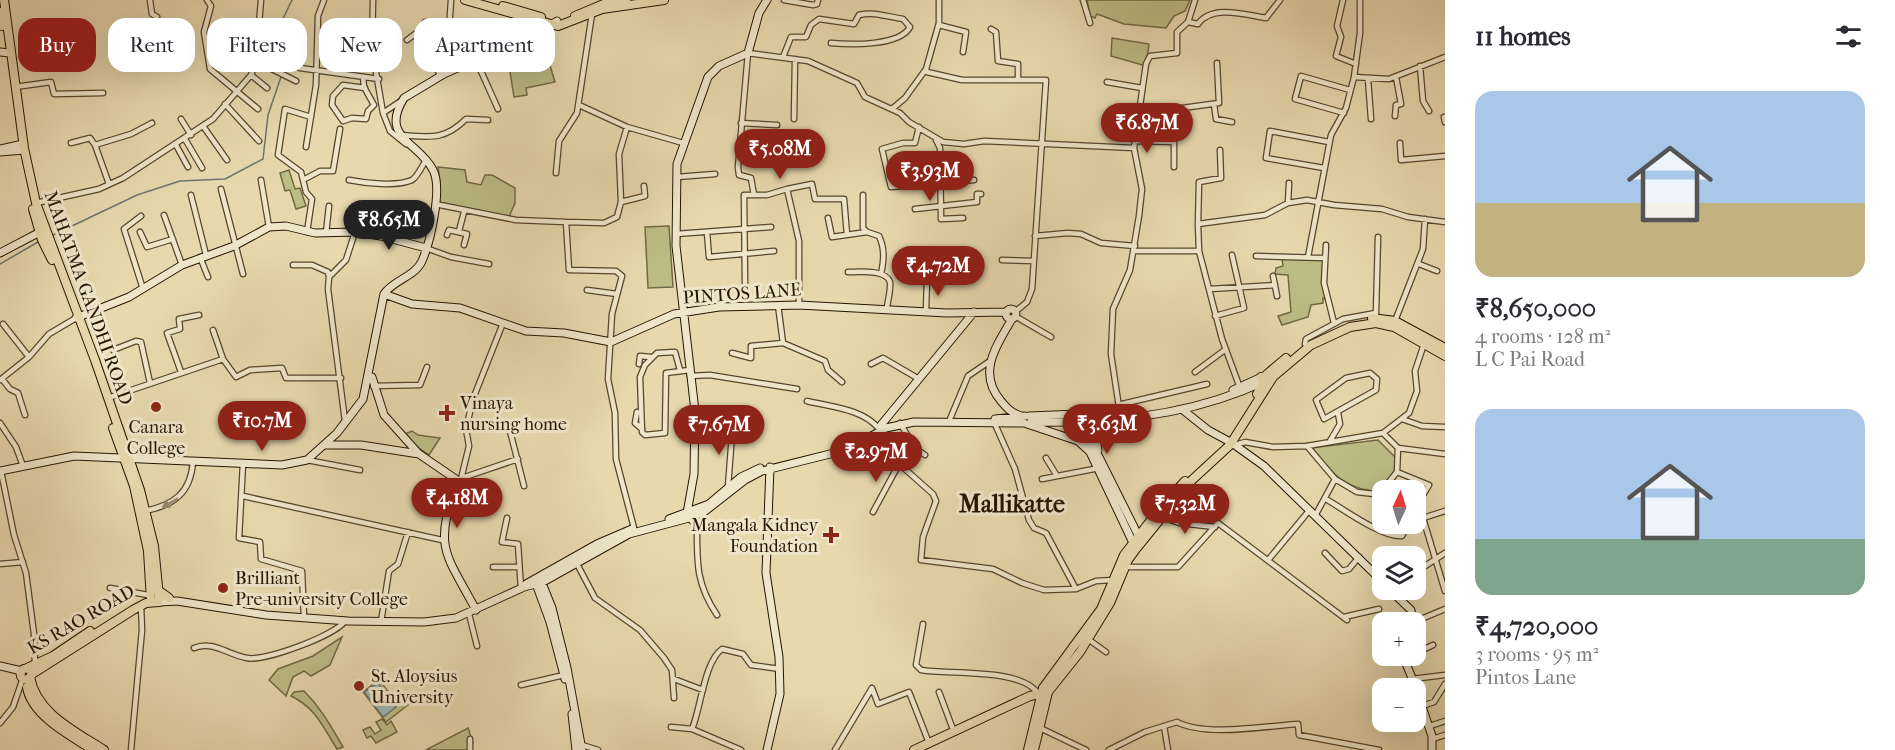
<!DOCTYPE html>
<meta charset="utf-8">
<style>
:root{--surface:#fff;--page:#f7f7f7;--text:#2b2b33;--muted:#7c7c81;--accent:#8f2418}
body{margin:0;font-family:"IM FELL French Canon",serif;background:var(--page);color:var(--text);height:100vh;display:flex;flex-direction:column;font-size:22px;white-space:nowrap}
*{box-sizing:border-box;margin:0}
p{font-size:20px;color:var(--muted)}
.icon{flex:none;width:33px;height:33px;fill:none;stroke:currentColor;stroke-width:2;stroke-linecap:round;stroke-linejoin:round}
.map{position:relative;flex:1;overflow:hidden}
.panel{display:flex;flex-direction:column;background:var(--surface);width:450px}
.panel>*{flex:none}
.banner{position:absolute;left:18px;top:18px;width:570px;height:54px;display:flex;gap:12px}
.needle{width:39px;rotate:4deg}
.fabs{position:absolute;left:1372px;top:480px;display:grid;gap:12px}
.fabs a{display:grid;place-items:center;width:54px;height:54px;border-radius:12px;background:var(--surface);box-shadow:0 6px 24px #0002;font-size:30px}
.price{position:absolute;translate:-50% -51px;padding:0 14px;border-radius:21px;background:var(--accent);color:#fff;font-size:20px;line-height:39px;filter:drop-shadow(0 2px 3px #0008)}
.price::after{content:'';position:absolute;left:50%;top:36px;width:18px;height:14px;margin-left:-9px;background:inherit;clip-path:polygon(0 0,100% 0,50% 100%)}
.price.selected{background:#222;color:#fff}
ul{padding:0;list-style:none}
li{display:grid;align-content:center;gap:12px;height:318px;padding:0 30px}
li span{display:grid;place-items:center;height:186px;border-radius:18px;color:#555}
li>.icon{margin-inline-start:auto}
span .icon{width:108px;height:108px;fill:#fffc;stroke-width:1}
li b{font-size:26px}
h2{display:flex;justify-content:space-between;align-items:center;height:72px;padding:0 30px;font-size:26px}
.chip{padding:0 21px;border-radius:18px;background:var(--surface);box-shadow:0 6px 24px #0002;font-size:21px;line-height:54px}
.chip.selected{background:var(--accent);color:#fff}
main{display:flex;flex:1;min-height:0}
.map>svg:first-child{display:block}
.green{fill:#bdbc85;stroke:#726842;stroke-width:1.5}
.water{fill:#9bb7b5;stroke:#6c766d;stroke-width:1.5}
.lines{fill:none;stroke-linecap:round;stroke-linejoin:round}
.stream{stroke:#6c766d;stroke-width:1.5}
.street-casing{stroke:#56452c;stroke-width:7}
.secondary-casing{stroke:#261400;stroke-width:9}
.primary-casing{stroke:#261400;stroke-width:10}
.street{stroke:#efe6ca;stroke-width:4.5}
.secondary{stroke:#efe6ca;stroke-width:7}
.primary{stroke:#e7d8ae;stroke-width:8}
.oneway{fill:#95886f}
.poi-dot{fill:#8f2418;stroke:#efe6ca;stroke-width:2}
.labels{text-anchor:middle;dominant-baseline:central;stroke-width:6;stroke-linejoin:round;paint-order:stroke}
.street-label{font-size:18px;fill:#261400;stroke:#efe6ca}
.poi-label{font-size:18px;fill:#261400;stroke:#efe6ca;text-anchor:start}
.district-label{font-size:24px;font-weight:bold;fill:#261400;stroke:#efe6ca}
</style>
<main>
<div class="map">
<svg width="1445" height="750" viewBox="0 0 1445 750">
<rect width="100%" height="100%" fill="#e7d8ae"/>
<filter id="stains"><feTurbulence type="fractalNoise" baseFrequency=".00333" numOctaves="4"/><feColorMatrix values="0 0 0 0 .2 0 0 0 0 .09 0 0 0 0 .02 0 0 0 .5 -.17"/></filter>
<radialGradient id="worn" r=".72"><stop offset=".6" stop-color="#630" stop-opacity="0"/><stop offset="1" stop-color="#630" stop-opacity=".3"/></radialGradient>
<path class="green" d="M1087 0H1190L1185 11 1174 16 1166 28 1124 24 1097 14 1095 18 1090 16Z
M1112 38 1149 44 1146 66 1111 56Z
M542 39 555 82 526 88 527 95 514 97 507 53Z
M438 167 465 170 467 182 481 185 485 175H492L515 188V203L509 217 439 202 440 182Z
M289 170 295 189 300 188 306 206 296 209 290 190 285 191 280 173Z
M669 226 673 287 648 288 645 227Z
M1282 258 1323 260 1325 299 1323 298V303L1311 305 1308 317 1282 325 1278 316 1291 312 1288 275 1275 274 1276 268 1283 266Z
M412 431 418 435 440 438 429 455 409 442 405 434Z
M1378 440 1395 457 1397 472 1387 480 1380 491C1346 491 1331 472 1310 448Z
M342 637 330 665 311 676 304 671 293 677 286 696 269 680 278 669 313 656Z
M379 680 394 699 401 698 408 705 386 722 363 692Z
M304 691C322 709 330 725 343 747L337 749C323 727 316 708 291 696L294 692Z
M382 719 387 725 391 721 397 732 376 743 371 736 367 738 363 730 370 727 375 734 381 730 376 722Z
M468 728 473 743 471 750H426Z"/>
<path class="water" d="M378 683 396 707 383 717 364 692Z"/>
<g class="lines">
<path class="stream" d="M51 236 137 195 180 181 225 179 263 159 268 115 283 71V52L279 43 278 29 292 0
M0 264 38 242"/>
<g class="street-casing">
<path id="street" d="M150 0 152 14 157 17
M207 0 211 6 204 32 210 69 258 109
M373 0 372 49 383 113 390 131 406 144
M451 0 449 30 464 65
M784 0 813 5 817 4 818 0
M939 0V23L926 69 927 72 962 80H1046L1032 289 1027 302 1015 312
M1083 0 1090 23
M1343 0 1337 26 1341 37 1336 56 1356 64
M1188 22 1195 0
M939 25 966 32 963 52
M991 29 996 32 998 61 1018 64V79
M407 40 415 34 441 76
M419 40 429 34 425 22
M783 57 791 37H806L811 25 819 19 854 24 859 15C874 11 888 17 903 19L910 27C900 46 851 45 831 43
M476 60 498 109
M256 61 296 81
M1420 66 1423 101 1429 111
M300 68 379 79
M251 75 267 88
M363 77 364 87 374 105 368 111 366 119 352 118 343 121 332 105 333 96 343 85 365 88
M1354 77 1360 33V0
M1368 79 1371 119
M1107 82 1142 88
M15 87 51 82 54 94 103 93
M225 104 259 141
M1214 104 1216 119 1232 122
M579 105 627 127 683 143
M892 109 905 98 926 69
M383 113 401 101
M1344 113 1295 99 1301 76 1350 90
M1395 116 1396 105 1401 104 1396 77
M1444 117 1445 122
M181 119 191 135
M794 119 795 59
M741 123 777 125
M203 126 227 160
M919 127 915 143H903L882 149 891 187 974 180
M401 135C429 137 444 141 466 119L488 120
M185 139 202 168
M936 140 940 148 941 219 963 218
M1135 141 1174 142 1175 109 1219 103 1217 63
M1174 142V167
M71 143 90 138 95 145
M1400 143 1401 160 1445 156
M176 145 188 167
M741 145 777 147
M306 147 316 85 318 16 324 0
M1324 168 1266 158 1270 131 1329 142
M556 173 559 141 577 113 592 14
M677 177 715 174
M261 180 269 227
M303 180 320 171H333L340 129
M349 180C364 183 397 187 412 180 418 176 422 166 426 160
M109 184 95 145 131 134 152 123
M221 189 243 274
M787 189 812 184 815 199H844L847 235
M191 195 206 255
M754 195 751 178 739 175 738 167 748 53 808 61 857 83 865 97 900 113 909 122 943 142 964 144 984 141 1134 148
M863 195V228L867 232
M621 202 645 196 644 186
M36 203 99 189 123 178 213 119 251 75 256 61 261 0
M1288 203 1289 183
M435 204 516 220 566 222 569 270 616 271 622 276 612 314 608 379 615 413 616 459 634 528
M915 209 977 202V194H981
M164 215 182 265
M141 216 124 229 143 289
M828 218 832 237 867 232 879 236C885 249 884 260 881 274
M566 222 604 223 617 217 621 202 619 154 627 127
M1198 224 1199 182 1221 178 1220 150
M459 231 464 212
M140 232 147 247 173 239
M307 232 312 199 306 192 301 172 278 155 285 109 311 117
M707 232 709 257 774 251
M326 233 329 206
M676 234 771 227
M447 235 449 230 467 234 464 245
M1035 236 1068 233 1081 234 1101 243 1135 246
M1326 245 1324 283 1334 323
M426 248 451 257 489 264
M1134 251H1199L1222 339 1240 388
M1199 251 1198 224 1265 215 1288 203 1307 200 1334 205 1382 209 1408 217 1445 222
M1256 256 1325 258
M200 257 208 277
M1308 257 1331 135 1346 108 1354 77 1389 79 1445 57
M1002 260 1034 261
M1419 264 1437 271
M293 265H312L328 272 329 277
M848 272C858 272 886 269 890 282 891 289 888 300 887 307
M1273 276 1277 296
M745 283 744 195H767L787 189 799 241V305
M1210 289 1275 285
M587 290 617 294
M778 305 783 343 825 361 828 370 842 382
M926 311 927 279
M1376 313 1378 237
M1015 316 1051 337
M1215 316 1244 308 1232 255
M1395 321 1423 249 1425 219
M3 324 29 357
M1305 344 1306 339 1343 319 1376 313 1375 318
M113 350 136 341 141 342 150 383
M732 353 751 358V346L783 343
M223 359 236 377 250 370 282 368 286 378H341
M639 364 640 356 651 357
M871 364 883 358 919 379
M680 370 675 352 657 353 645 365 640 377 642 432 645 435 665 433 666 373 690 370
M181 372 167 333 180 329 179 319 199 315
M1195 372 1226 349
M1370 373 1377 379 1376 390 1324 419 1316 400 1346 378Z
M690 376 710 375 797 389
M2 379 10 389 18 393 25 415
M0 380 29 357 49 334 76 318
M373 386 420 385 427 367
M108 398 223 359 213 330
M807 401C832 407 864 409 880 430
M1118 405 1207 384
M637 412 635 423 642 429
M1120 414 1111 354 1113 309 1130 270 1139 216 1142 189 1134 148 1146 64 1150 56 1177 53V32L1188 22 1198 24C1212 4 1246 15 1266 18L1280 0
M950 419 968 376 990 361
M1402 419 1422 426 1445 427
M345 421 328 289 329 277 346 260 355 232
M994 422 1015 469 1029 520 1034 528 1046 533 1076 589 1096 581 1113 580
M0 423 16 447 23 466
M900 423 915 448 925 455
M510 431 524 486
M1383 433 1398 448 1445 454
M869 437 933 494 936 501 923 537 921 560 993 569 1022 583 1044 590 1076 589
M1330 441 1340 424 1338 413
M1235 445 1245 442 1273 447 1307 446 1383 433 1409 413 1417 391 1415 371 1424 344
M1307 446 1335 479 1357 492 1383 495
M1046 458 1057 476
M307 460 360 470
M243 463 239 538 260 542 261 559 302 571 304 618
M1 471 14 535 26 573 34 634 35 666
M1397 472 1429 485 1416 507
M459 479 518 459
M461 479 469 446 466 429 473 399 503 323
M1042 479 1099 468
M728 487 733 421
M1380 493 1397 472 1398 448
M243 496 442 540
M1326 499C1343 509 1383 538 1402 536L1408 524
M145 511C174 505 191 493 193 461
M873 512 899 464
M1416 512 1423 518 1445 591
M1315 516 1335 479
M1162 517 1179 523 1215 527
M507 518 502 542 518 544 521 589
M689 518 697 527C697 563 696 584 717 615
M1423 518 1445 511
M1325 553 1342 571 1349 569 1359 557
M1269 559 1308 512
M576 562 595 598 640 630 664 658 672 670 674 698
M0 564 23 562
M493 567H519
M1124 567H1178L1218 523 1347 620
M1416 572 1445 553
M110 588 148 595
M469 614 477 646
M1344 617 1379 609
M381 622 389 571 398 564 408 532
M1414 622 1445 609
M923 624 916 665 921 670C949 675 1023 667 1039 695
M1088 639 1106 652
M194 648C213 640 228 655 247 658 264 662 336 635 345 621
M1416 653 1433 645
M674 679 703 690
M1412 679 1445 675
M521 685 564 675
M939 692 954 732
M1422 706 1434 702 1445 684
M0 723 13 707 23 678
M1164 726 1168 750
M1430 726 1445 721
M671 727 692 729 741 750
M1038 727 1086 750
M692 729C701 708 704 662 722 649L743 654 751 665 780 669
M470 739V750
M1432 739 1445 735
M582 745 598 750
M131 750 142 630 141 606
M835 750 872 688 878 704 909 692 929 743
M1109 750 1145 732 1177 722C1206 737 1265 726 1298 724L1299 735 1379 750"/>
</g>
<g class="secondary-casing">
<path id="secondary" d="M536 31 539 32 538 35 512 44 514 40Z
M539 32 557 21
M0 52 10 53
M0 149 23 144
M0 152 24 150
M0 253 40 232
M384 294 412 304 460 308 526 331 564 333 611 342 674 314 719 307 799 305 947 313 1006 312
M1006 314a5 5 0 1 1 10 0a5 5 0 1 1-10 0Z
M76 318 129 297 182 265 234 246 269 227 286 226 315 233 355 232 381 236 426 248
M1012 319C996 346 977 373 1001 401 1006 407 1011 413 1019 415
M372 377 384 415 418 453
M1233 390 1266 375
M1183 410 1208 430 1232 443 1264 466 1383 582
M1029 416 1128 412
M995 419 1025 416
M1031 422C1110 424 1194 415 1265 381
M1027 424 1078 441 1090 452 1135 547
M882 429 881 425 974 312
M1076 436 1090 443 1098 455 1140 539
M325 445H361L419 454 457 480C434 550 444 550 476 610
M1098 450 1094 428 1099 419
M0 471 74 456 282 465 307 460 337 433 363 399 384 294C393 280 415 277 422 261 430 243 443 188 433 170 419 142 379 138 404 98L444 74 512 44
M689 518 687 513 694 474 695 411 676 246 677 164 708 77 719 66 748 53 759 13 767 0
M669 519 709 504 741 477 760 468
M540 578 552 608 567 668 582 750
M535 581 550 622 565 679
M524 587 526 584 597 544 632 529
M1390 590 1411 610 1413 622
M159 602 177 601 266 615 348 621 424 622 456 618 524 587 543 582 629 534 689 518 704 512 745 480 762 471 846 450 886 428 914 422 1024 423
M1403 656 1416 688
M0 666 22 671
M1416 689 1432 736V750
M572 714 576 750
M767 750 780 694 779 657 766 573 770 467"/>
</g>
<g class="primary-casing">
<path id="primary" d="M4 0 24 148 36 203 95 360 140 490 154 546 159 597V602L146 603 133 610 32 674
M465 0 558 26 602 9 664 0
M503 6 541 17
M0 12 2 26
M575 16 606 3 626 0
M33 209 42 240 52 260
M1372 318 1395 321 1445 348
M1266 375 1286 358
M1257 394 1264 382 1261 377
M113 428 134 486 148 551 151 601
M158 590 169 598
M27 668 53 656 90 631
M20.5 674a5.5 5.5 0 1 1 11 0a5.5 5.5 0 1 1-11 0Z
M30 677C36 713 75 731 104 750
M27 687C31 715 71 736 93 750
M914 750 1030 696 1048 692 1080 652 1110 603 1128 560 1136 549 1192 480 1230 445 1273 377 1311 345 1350 327 1376 323 1394 327 1445 356
M1028 750 1043 688 1101 609 1124 555 1161 507 1185 481
M1034 750 1048 692"/>
</g>
<use href="#street" class="street"/>
<use href="#secondary" class="secondary"/>
<use href="#primary" class="primary"/>
</g>
<defs><path id="oneway-solid" d="M-6-.8H1V-3.2L6.5 0L1 3.2V.8H-6Z" transform="scale(1.5)"/></defs>
<use class="oneway" href="#oneway-solid" transform="translate(170 503) rotate(151)"/>
<g class="poi-dot">
<circle cx="156" cy="407" r="6"/>
<path d="M444 404h6v6h6v6h-6v6h-6v-6h-6v-6h6z"/>
<path d="M828 526h6v6h6v6h-6v6h-6v-6h-6v-6h6z"/>
<circle cx="223" cy="588" r="6"/>
<circle cx="359" cy="686" r="6"/>
</g>
<g class="labels">
<g class="street-label">
<text transform="translate(742 294) rotate(-4)">PINTOS LANE</text>
<text transform="translate(88 298) rotate(70)">MAHATMA GANDHI ROAD</text>
<text transform="translate(81 620) rotate(-30)">KS RAO ROAD</text>
</g>
<g class="poi-label">
<text x="460" y="403">Vinaya<tspan x="460" dy="21">nursing home</tspan></text>
<text x="156" y="427" text-anchor="middle">Canara<tspan x="156" dy="21">College</tspan></text>
<text x="818" y="525" text-anchor="end">Mangala Kidney<tspan x="818" dy="21">Foundation</tspan></text>
<text x="235" y="578">Brilliant<tspan x="235" dy="21">Pre-university College</tspan></text>
<text x="371" y="676">St. Aloysius<tspan x="371" dy="21">University</tspan></text>
</g>
<g class="district-label">
<text x="1012" y="504">Mallikatte</text>
</g>
</g>
<rect width="100%" height="100%" filter="url(#stains)"/>
<rect width="100%" height="100%" fill="url(#worn)"/>
</svg>
<div class="fabs">
<a><svg class="needle" viewBox="-14 -14 28 28"><path d="M0-13l5 13h-10z" fill="#e53935"/><path d="M0 13l5-13h-10z" fill="#7c7c81"/></svg></a>
<a><svg class="icon" aria-label="layers" viewBox="0 0 24 24"><path d="M12 4l9 5-9 5-9-5zM3 14l9 5 9-5"/></svg></a>
<a>+</a>
<a>−</a>
</div>
<b class="price" style="left:1147px;top:154px">₹6.87M</b>
<b class="price" style="left:780px;top:180px">₹5.08M</b>
<b class="price" style="left:930px;top:202px">₹3.93M</b>
<b class="price selected" style="left:389px;top:251px">₹8.65M</b>
<b class="price" style="left:938px;top:297px">₹4.72M</b>
<b class="price" style="left:262px;top:452px">₹10.7M</b>
<b class="price" style="left:1107px;top:455px">₹3.63M</b>
<b class="price" style="left:719px;top:456px">₹7.67M</b>
<b class="price" style="left:876px;top:483px">₹2.97M</b>
<b class="price" style="left:457px;top:529px">₹4.18M</b>
<b class="price" style="left:1185px;top:535px">₹7.32M</b>
<div class="banner">
<a class="chip selected">Buy</a>
<a class="chip">Rent</a>
<a class="chip">Filters</a>
<a class="chip">New</a>
<a class="chip">Apartment</a>
</div>
</div>
<section class="panel">
<h2>11 homes<svg class="icon" aria-label="filters" viewBox="0 0 24 24"><path d="M4 7h16M4 17h16"/><circle cx="9" cy="7" r="2"/><circle cx="15" cy="17" r="2"/></svg></h2>
<ul>
<li><span style="background:linear-gradient(#a9c7e8 60%,#c2b280 0)"><svg class="icon" aria-label="home" viewBox="0 0 24 24"><path d="M3 11l9-7 9 7M6 9v11h12V9"/></svg></span><div><b>₹8,650,000</b><p>4 rooms · 128 m²</p><p>L C Pai Road</p></div></li>
<li><span style="background:linear-gradient(#a9c7e8 70%,#7fa58c 0)"><svg class="icon" aria-label="home" viewBox="0 0 24 24"><path d="M3 11l9-7 9 7M6 9v11h12V9"/></svg></span><div><b>₹4,720,000</b><p>3 rooms · 95 m²</p><p>Pintos Lane</p></div></li>
</ul>
</section>
</main>
